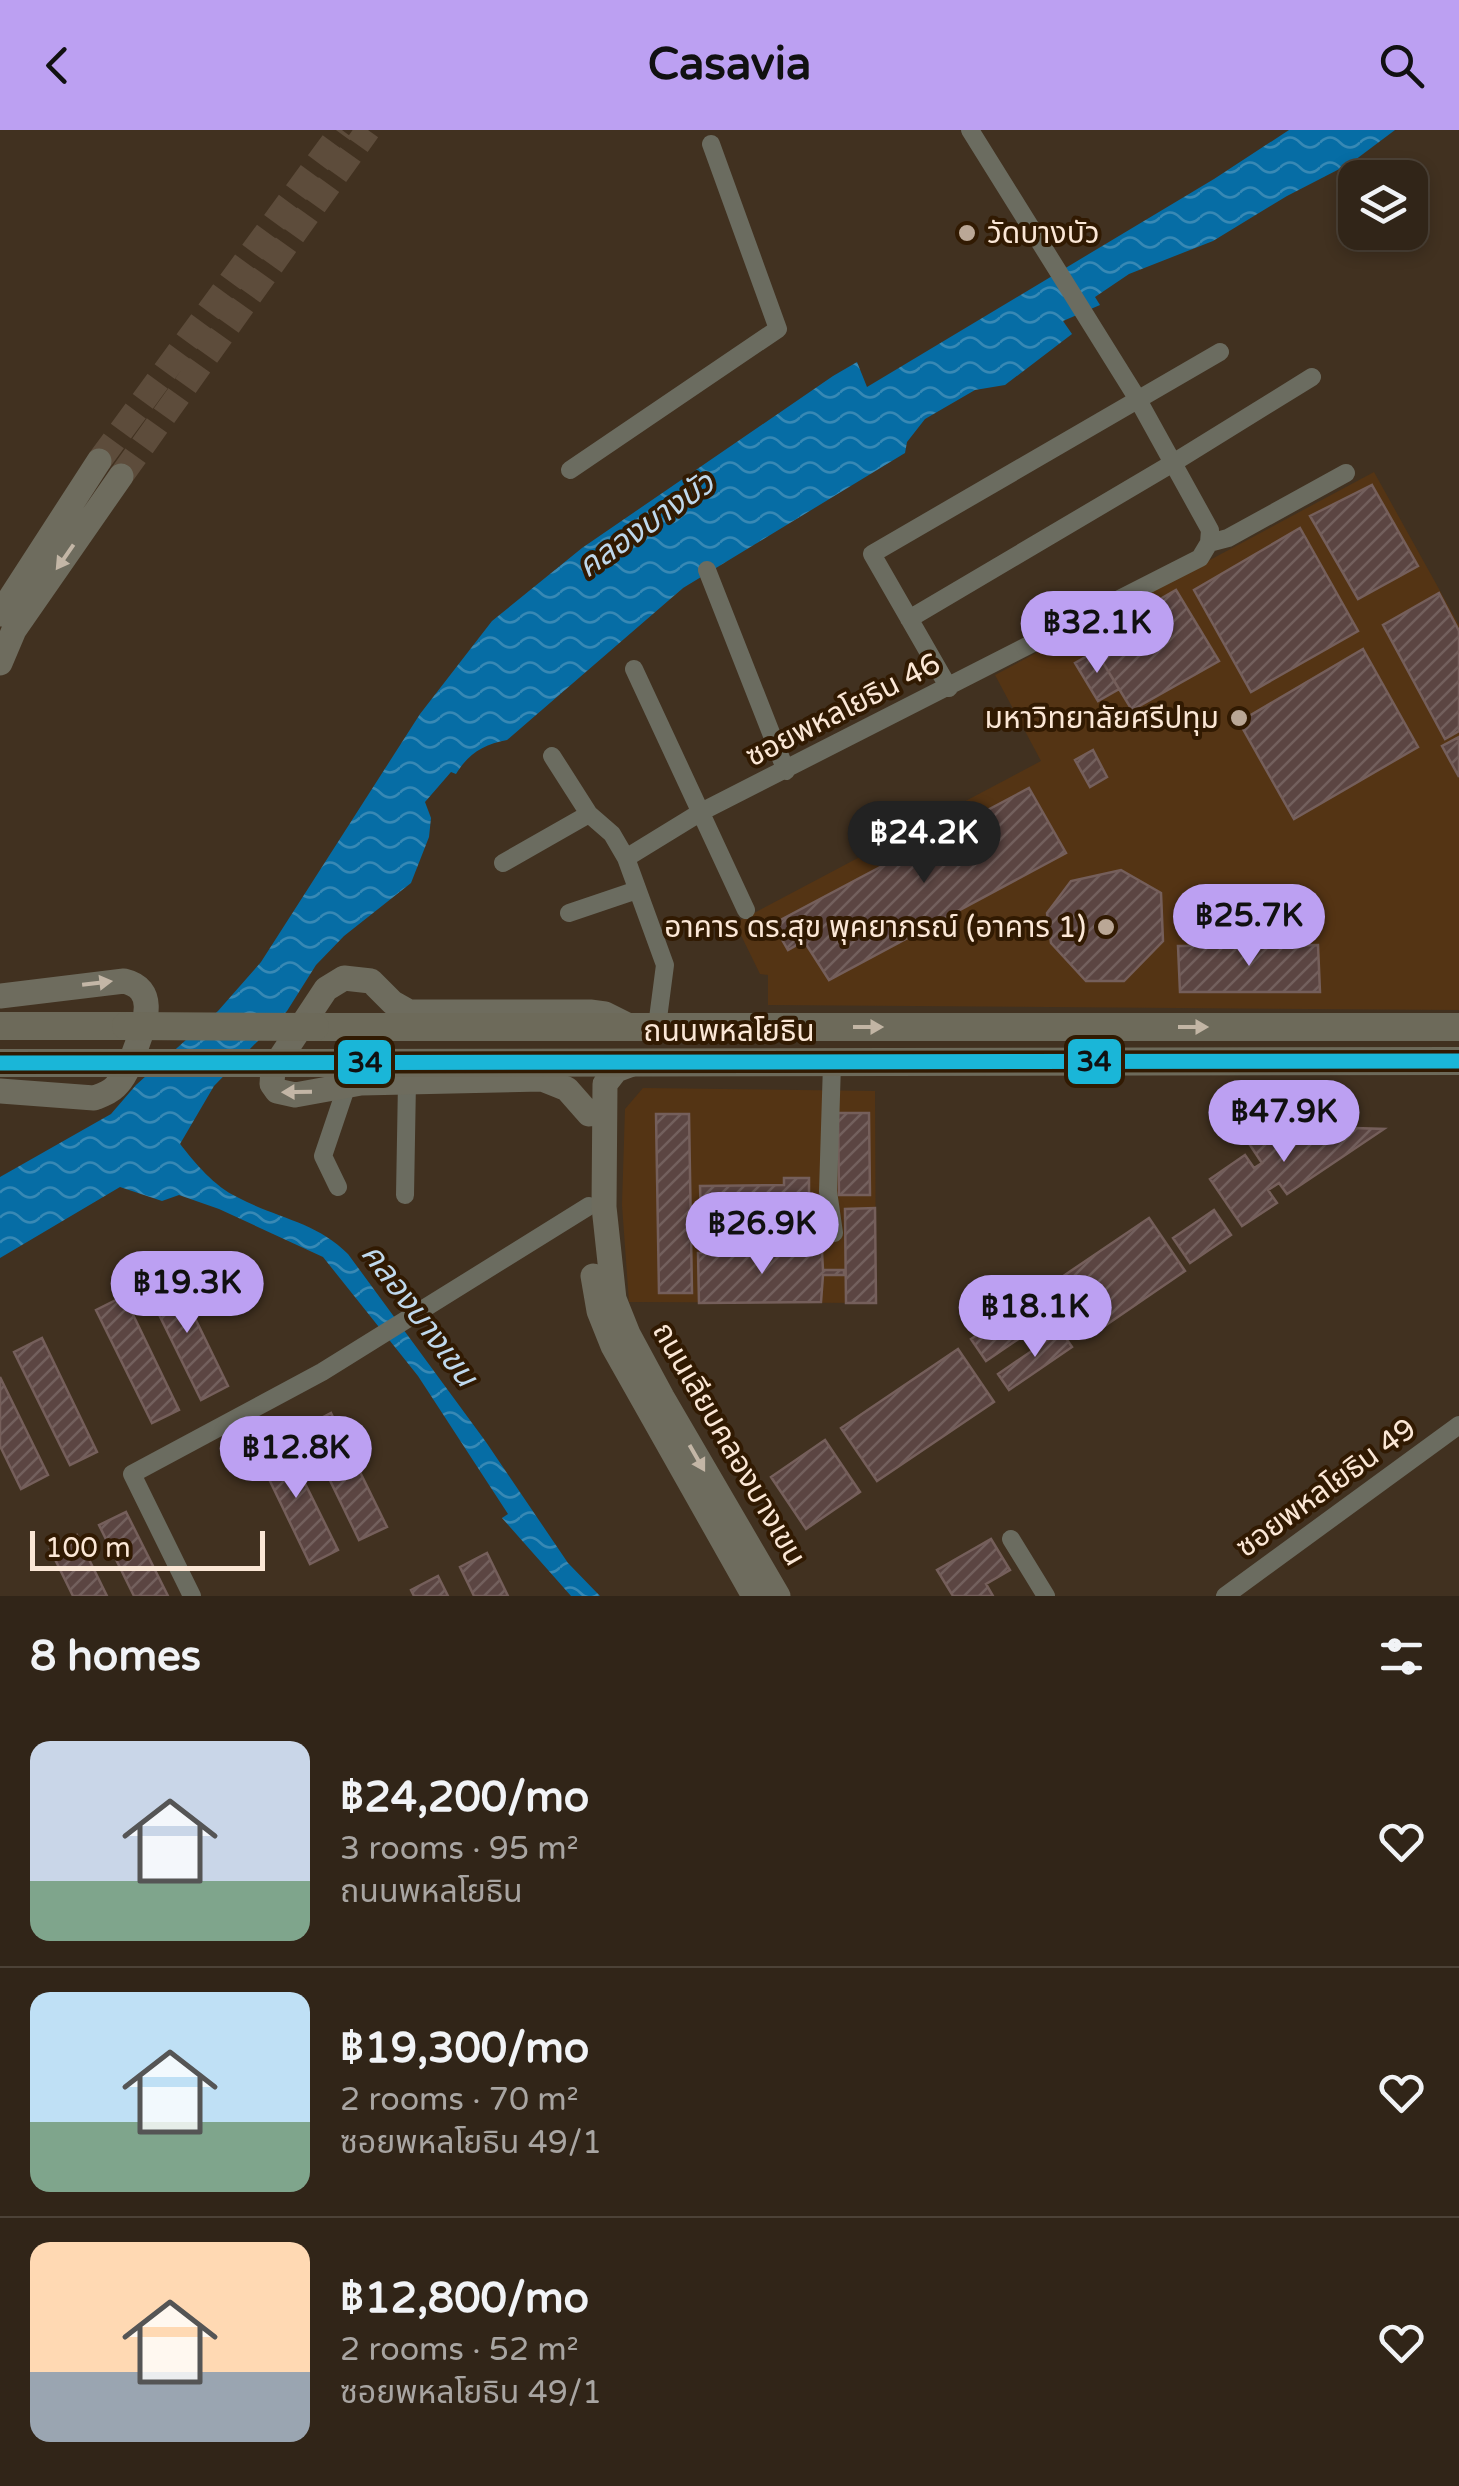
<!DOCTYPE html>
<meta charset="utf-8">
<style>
:root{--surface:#312518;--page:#3d3125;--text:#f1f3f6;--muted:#a8a5a2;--line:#4c4237;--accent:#bca0f2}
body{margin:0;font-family:"Varela Round","Noto Sans Thai",sans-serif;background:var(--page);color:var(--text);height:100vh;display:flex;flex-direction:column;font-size:38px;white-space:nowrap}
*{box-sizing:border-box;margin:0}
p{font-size:32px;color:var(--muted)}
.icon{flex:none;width:55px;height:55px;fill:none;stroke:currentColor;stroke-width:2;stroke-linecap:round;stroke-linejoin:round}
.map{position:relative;height:1466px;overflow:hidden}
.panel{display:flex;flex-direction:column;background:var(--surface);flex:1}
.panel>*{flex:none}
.fabs{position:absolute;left:1338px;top:30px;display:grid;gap:20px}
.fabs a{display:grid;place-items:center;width:90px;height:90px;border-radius:20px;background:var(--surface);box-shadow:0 5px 15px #0003,0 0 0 2px var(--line);font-size:50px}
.scale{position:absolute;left:30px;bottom:25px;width:235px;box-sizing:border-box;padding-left:10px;border:5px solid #fbe7d6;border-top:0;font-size:28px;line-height:35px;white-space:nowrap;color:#fbe7d6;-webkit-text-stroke:8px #311a02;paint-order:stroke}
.price{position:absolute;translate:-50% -85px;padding:0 22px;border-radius:35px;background:var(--accent);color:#111;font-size:32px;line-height:65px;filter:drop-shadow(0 2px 5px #0008)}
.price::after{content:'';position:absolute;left:50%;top:60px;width:30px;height:22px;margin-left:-15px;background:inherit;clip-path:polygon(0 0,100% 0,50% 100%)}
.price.on{background:#222;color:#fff}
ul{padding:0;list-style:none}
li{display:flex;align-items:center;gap:30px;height:250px;padding:0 30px}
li+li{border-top:2px solid var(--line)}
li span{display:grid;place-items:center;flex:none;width:280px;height:200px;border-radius:20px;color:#555}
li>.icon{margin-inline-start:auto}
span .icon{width:120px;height:120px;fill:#fffc;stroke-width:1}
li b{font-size:42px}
h2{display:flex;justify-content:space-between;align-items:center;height:120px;padding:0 30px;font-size:42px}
header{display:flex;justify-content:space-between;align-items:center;height:130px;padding:0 30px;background:var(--accent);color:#111;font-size:45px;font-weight:700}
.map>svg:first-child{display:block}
.built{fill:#543414}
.water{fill:url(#water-waves)}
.building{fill:url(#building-hatch);stroke:#755f5b;stroke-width:2.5}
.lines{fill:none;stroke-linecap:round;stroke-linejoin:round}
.secondary-tunnel{stroke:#5d4c3b;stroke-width:25;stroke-dasharray:25 12;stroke-linecap:butt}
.minor{stroke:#6b6c60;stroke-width:18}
.secondary{stroke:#6e6c5e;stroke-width:25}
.primary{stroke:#6d6a5a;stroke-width:28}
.primary-bridge{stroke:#6d6a5a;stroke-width:28}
.bus-1-casing{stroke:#311a02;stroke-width:22}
.bus-1{stroke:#1ab6d8;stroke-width:15}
.oneway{fill:#c3b6a6}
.oneway2{fill:#c2b5a4}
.poi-dot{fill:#baa796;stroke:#311a02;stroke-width:4}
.labels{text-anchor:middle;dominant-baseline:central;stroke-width:8;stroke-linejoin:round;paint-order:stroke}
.poi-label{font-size:30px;fill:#fbe7d6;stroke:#311a02;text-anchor:end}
.street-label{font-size:30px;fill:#fbe7d6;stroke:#311a02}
.water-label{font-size:32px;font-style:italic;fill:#bfd8ec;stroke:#311a02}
.line-badge{stroke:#311a02;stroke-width:4}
.pale-badge-label{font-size:28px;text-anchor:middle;font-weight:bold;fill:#111}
</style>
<header><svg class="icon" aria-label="back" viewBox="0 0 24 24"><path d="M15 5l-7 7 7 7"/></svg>Casavia<svg class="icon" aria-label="search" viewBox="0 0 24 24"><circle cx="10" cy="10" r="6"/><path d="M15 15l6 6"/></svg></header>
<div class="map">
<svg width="1459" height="1466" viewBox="0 0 1459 1466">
<defs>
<pattern id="water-waves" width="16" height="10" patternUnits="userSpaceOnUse" patternTransform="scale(2.5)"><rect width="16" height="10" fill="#066da5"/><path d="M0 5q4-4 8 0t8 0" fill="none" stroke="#3889b5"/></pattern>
<pattern id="building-hatch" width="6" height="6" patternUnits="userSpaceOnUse" patternTransform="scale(2.5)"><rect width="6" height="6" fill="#5b4542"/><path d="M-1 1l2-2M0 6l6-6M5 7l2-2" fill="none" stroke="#73605d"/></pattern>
</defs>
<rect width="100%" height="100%" fill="#413120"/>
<path class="built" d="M1374 342 1459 495V880L768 875V845L760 844 735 793 1041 631 995 545Z
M643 958 875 961 876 1173 629 1172 622 1075 625 979Z"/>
<path class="water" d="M1289 0H1395L1351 33 1287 66 1213 111 1129 144 1095 167 1100 175 1063 191 1072 204 1005 255 975 260 925 289 907 312 905 323 683 458 507 610C484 614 468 624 456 644L451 642 425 672 431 688 429 707 411 753 344 806 316 835 287 881 214 956 180 1014C196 1034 214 1056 237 1067 276 1088 317 1092 348 1124L486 1312 568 1433 600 1466H571L502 1388 508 1384 418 1246 323 1127 219 1079 179 1065 162 1071 120 1057 0 1128V1047L111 984 136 955 218 881 261 832 420 584 492 491 582 418 833 246 857 232 867 257 1214 49Z"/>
<path class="building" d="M1372 355 1418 436 1358 469 1310 386Z
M1300 398 1358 501 1251 562 1194 460Z
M1176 460 1219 531 1132 580 1089 510Z
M1439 463 1459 501V601L1445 609 1383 495Z
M1363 519 1418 617 1294 689 1239 592Z
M1096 521 1119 559 1098 571 1075 533Z
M1459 607V647L1442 616Z
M1093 620 1107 647 1090 657 1075 630Z
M1029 658 1066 723 829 850 804 811 788 820 773 794Z
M1121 740 1161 763 1163 811 1124 851H1086L1051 813 1047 783 1071 751Z
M1318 815 1320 862H1180L1178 816Z
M838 983H869L870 1065H839Z
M656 984H689L692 1163H659Z
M1282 992 1286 996 1384 999 1287 1064 1279 1053 1268 1060 1277 1073 1242 1096 1210 1049 1245 1025 1254 1038 1262 1033 1250 1015Z
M1241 997H1275L1252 1013Z
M784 1048H809V1095H785V1086L701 1087 700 1056 784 1055Z
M875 1078 876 1173H846L845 1079Z
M1214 1080 1231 1105 1190 1133 1173 1108Z
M1149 1088 1185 1141 1090 1206 1053 1153Z
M822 1122 823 1140H844V1145H823L821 1172 699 1173 698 1123Z
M173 1143 228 1256 201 1270 145 1156Z
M124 1166 179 1280 152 1293 96 1180Z
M1033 1167 1048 1189 986 1231 971 1209Z
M1061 1201 1072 1217 1009 1260 998 1244Z
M42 1208 97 1322 70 1335 14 1222Z
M958 1219 994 1272 877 1351 841 1298Z
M0 1247 48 1345 21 1359 0 1316Z
M331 1283 387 1397 359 1410 304 1297Z
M282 1307 338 1420 310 1434 255 1320Z
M825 1310 860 1362 806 1399 771 1347Z
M126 1382 168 1466H134L99 1395Z
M77 1405 107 1466H73L50 1419Z
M991 1409 1010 1440 986 1454 993 1466H953L937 1440Z
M487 1423 508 1466H474L460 1437Z
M438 1446 448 1466H414L411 1460Z"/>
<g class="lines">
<path class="secondary-tunnel" d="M99 331 342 0
M121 346 368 0"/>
<path class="minor" d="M570 340 778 199 711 14
M1209 413 1228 408 1346 343
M707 440 786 641
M909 489 1173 333 1312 247
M634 539 746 780
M949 558 872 424 1220 222
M552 626 589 684 612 704 626 728 665 835 657 896
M626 728 701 682 1200 428 1209 413 1210 400 1137 268 970 0
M503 733 589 684
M569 783 637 760
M832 934 828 1061 834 1103
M338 1057 323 1026 347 955
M405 1065 407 952
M1011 1409 1046 1466
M192 1466 132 1344 322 1242 589 1076
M1225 1466 1459 1295"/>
<path class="secondary" d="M0 484 99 331
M0 533 14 500 121 346
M0 866 124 851C158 859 145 892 137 915 131 930 127 946 115 957 109 963 102 965 94 968L0 961
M632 934 616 940 605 954 604 1077 614 1169 628 1204 662 1267 778 1466
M589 984 567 959 542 949 361 953 295 965 277 961 272 954 273 939 326 859 344 848 371 851 393 873 409 882H590L605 884 629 896
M593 1146 599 1181 613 1216 754 1466"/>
<path class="primary" d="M0 896H126
M315 897H1459
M0 933H108
M306 933 1459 931"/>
<path class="primary-bridge" d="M126 896 315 897
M108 933H306"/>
<g class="bus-1-casing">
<path id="bus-1" d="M0 933 1459 931"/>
</g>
<use href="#bus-1" class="bus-1"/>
</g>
<defs><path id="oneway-solid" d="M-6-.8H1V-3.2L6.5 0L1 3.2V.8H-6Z" transform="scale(2.5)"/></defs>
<g class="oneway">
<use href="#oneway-solid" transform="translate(65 427) rotate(125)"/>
<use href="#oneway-solid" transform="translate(97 853) rotate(-7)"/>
<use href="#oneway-solid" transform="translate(297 962) rotate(179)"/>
<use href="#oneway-solid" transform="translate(697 1328) rotate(60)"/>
</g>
<g class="oneway2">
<use href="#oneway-solid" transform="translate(868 897)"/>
<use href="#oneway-solid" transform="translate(1193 897)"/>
</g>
<g class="poi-dot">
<circle cx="967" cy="103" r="10"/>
<circle cx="1239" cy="588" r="10"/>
<circle cx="1106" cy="797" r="10"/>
</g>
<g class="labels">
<g class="poi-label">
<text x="987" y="103" text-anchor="start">วัดบางบัว</text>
<text x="1219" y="588">มหาวิทยาลัยศรีปทุม</text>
<text x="1086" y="797">อาคาร ดร.สุข พุคยาภรณ์ (อาคาร 1)</text>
</g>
<g class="street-label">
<text transform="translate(843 580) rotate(-27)">ซอยพหลโยธิน 46</text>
<text x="729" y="901">ถนนพหลโยธิน</text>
<text transform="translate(729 1314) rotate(60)">ถนนเลียบคลองบางเขน</text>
<text transform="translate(1326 1358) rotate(-36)">ซอยพหลโยธิน 49</text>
</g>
<g class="water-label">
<text transform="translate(646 395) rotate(-35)">คลองบางบัว</text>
<text transform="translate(419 1185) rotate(53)">คลองบางเขน</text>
</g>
</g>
<g class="line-badge">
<rect x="1066" y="907" width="57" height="49" rx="10" fill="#1ab6d8"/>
<rect x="336" y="908" width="57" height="48" rx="10" fill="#1ab6d8"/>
</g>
<g class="pale-badge-label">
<text x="1094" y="941">34</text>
<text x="365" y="942">34</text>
</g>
</svg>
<div class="fabs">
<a><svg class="icon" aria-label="layers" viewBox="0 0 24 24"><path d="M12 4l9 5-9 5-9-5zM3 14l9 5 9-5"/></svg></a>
</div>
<div class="scale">100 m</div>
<b class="price" style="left:1097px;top:546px">฿32.1K</b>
<b class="price on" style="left:924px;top:756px">฿24.2K</b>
<b class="price" style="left:1249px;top:839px">฿25.7K</b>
<b class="price" style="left:1284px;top:1035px">฿47.9K</b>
<b class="price" style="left:762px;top:1147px">฿26.9K</b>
<b class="price" style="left:187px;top:1206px">฿19.3K</b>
<b class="price" style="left:1035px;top:1230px">฿18.1K</b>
<b class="price" style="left:296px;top:1371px">฿12.8K</b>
</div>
<section class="panel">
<h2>8 homes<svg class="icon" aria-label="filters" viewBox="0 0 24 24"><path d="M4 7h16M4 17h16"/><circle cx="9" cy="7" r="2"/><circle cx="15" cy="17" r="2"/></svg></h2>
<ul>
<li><span style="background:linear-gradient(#c9d6e8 70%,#7fa58c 0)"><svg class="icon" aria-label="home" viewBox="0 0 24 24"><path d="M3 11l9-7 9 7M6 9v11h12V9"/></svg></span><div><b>฿24,200/mo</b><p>3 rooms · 95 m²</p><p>ถนนพหลโยธิน</p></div><svg class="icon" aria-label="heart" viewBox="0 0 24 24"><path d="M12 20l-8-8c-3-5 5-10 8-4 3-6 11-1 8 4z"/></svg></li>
<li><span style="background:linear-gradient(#bfe0f5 65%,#7fa58c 0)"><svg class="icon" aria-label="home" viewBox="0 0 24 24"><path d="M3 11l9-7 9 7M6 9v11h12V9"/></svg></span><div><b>฿19,300/mo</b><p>2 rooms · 70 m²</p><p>ซอยพหลโยธิน 49/1</p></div><svg class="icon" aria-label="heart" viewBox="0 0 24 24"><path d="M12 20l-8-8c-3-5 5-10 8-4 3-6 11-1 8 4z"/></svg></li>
<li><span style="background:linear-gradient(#ffd9b3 65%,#9aa5b1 0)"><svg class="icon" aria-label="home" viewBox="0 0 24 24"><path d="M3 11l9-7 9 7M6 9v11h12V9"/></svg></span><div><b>฿12,800/mo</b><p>2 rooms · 52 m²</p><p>ซอยพหลโยธิน 49/1</p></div><svg class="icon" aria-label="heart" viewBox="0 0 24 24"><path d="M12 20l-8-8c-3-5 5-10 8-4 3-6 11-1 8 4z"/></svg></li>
</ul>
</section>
